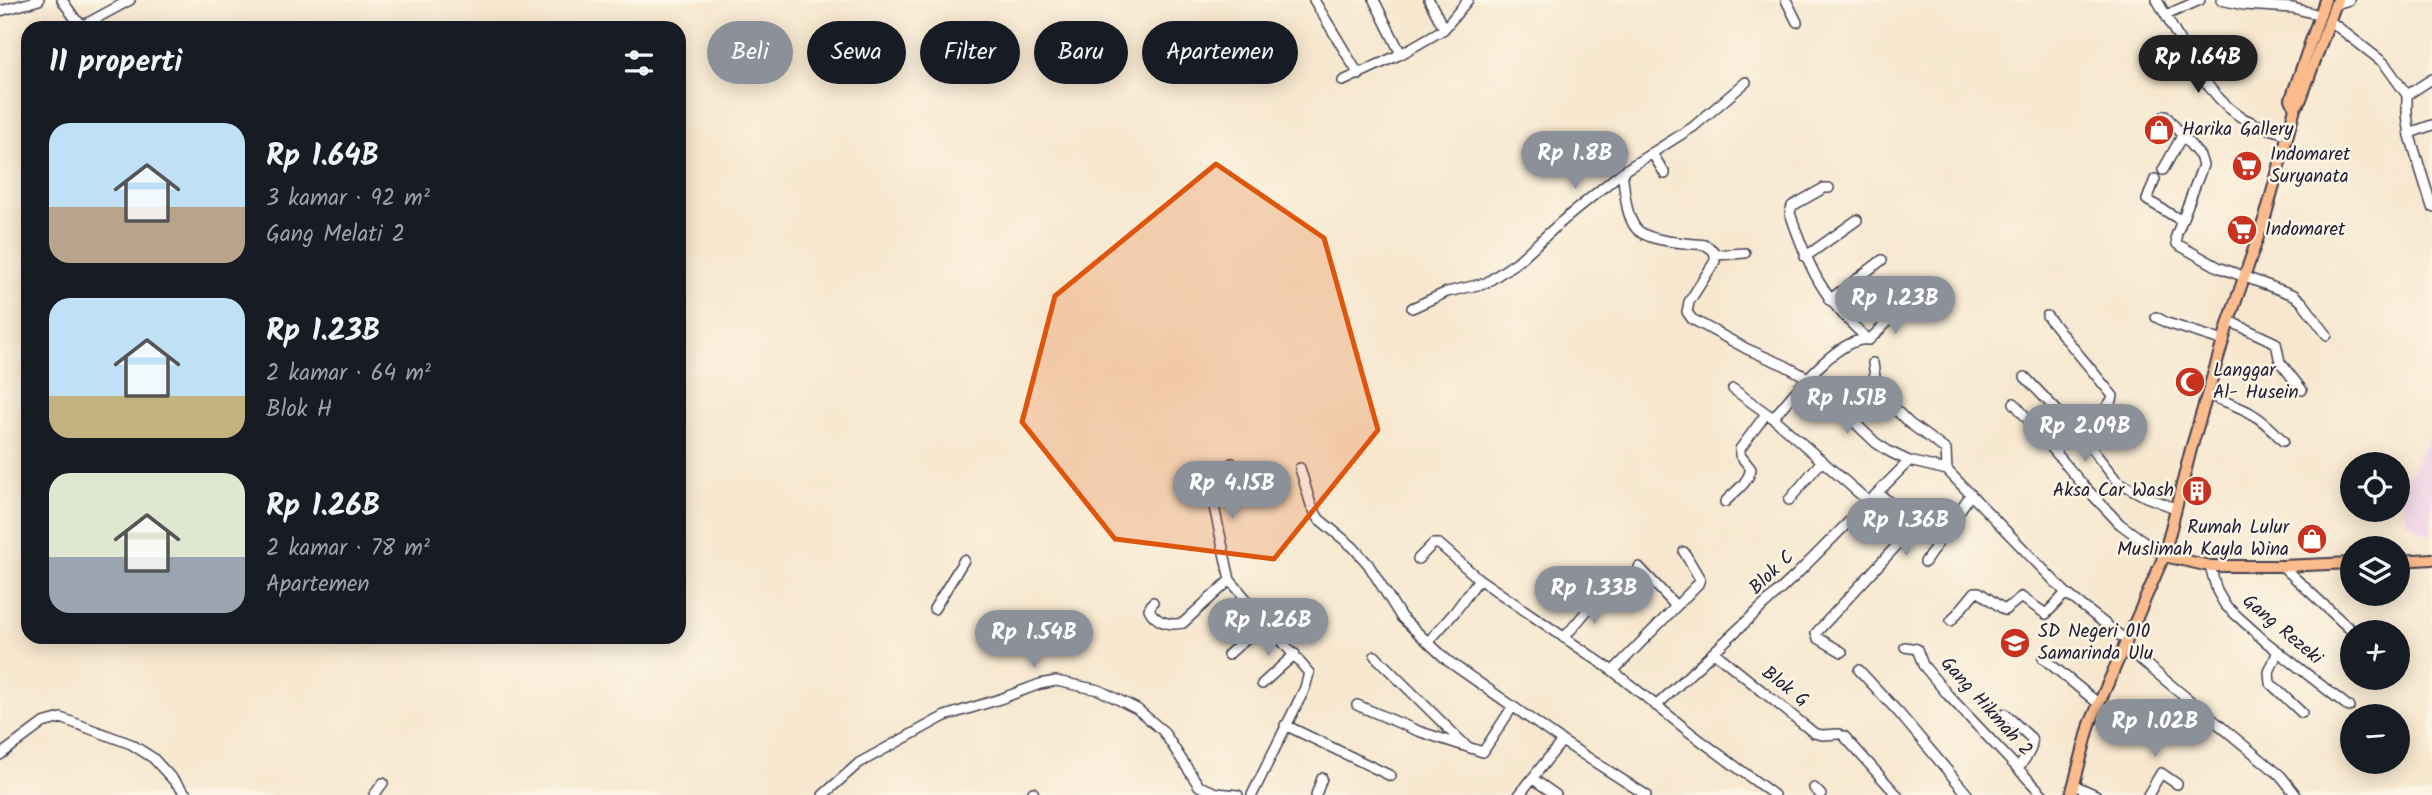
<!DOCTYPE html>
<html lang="id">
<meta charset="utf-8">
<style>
:root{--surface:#171b24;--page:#20242c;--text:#f1f3f6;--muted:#9ea1a6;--accent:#8c9099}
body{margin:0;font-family:Kalam,sans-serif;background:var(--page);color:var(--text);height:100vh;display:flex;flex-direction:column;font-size:26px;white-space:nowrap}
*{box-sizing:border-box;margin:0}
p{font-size:23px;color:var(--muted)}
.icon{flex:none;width:38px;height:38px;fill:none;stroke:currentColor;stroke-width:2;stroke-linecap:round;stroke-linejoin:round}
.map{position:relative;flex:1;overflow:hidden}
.sheet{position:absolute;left:21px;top:21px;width:665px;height:623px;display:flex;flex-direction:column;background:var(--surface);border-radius:21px;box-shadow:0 4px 18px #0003}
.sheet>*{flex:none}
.hud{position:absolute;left:707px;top:21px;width:665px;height:63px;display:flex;gap:14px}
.tools{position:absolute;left:2340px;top:452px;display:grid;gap:14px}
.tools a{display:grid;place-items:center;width:70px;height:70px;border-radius:50%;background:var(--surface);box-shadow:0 4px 18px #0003;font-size:35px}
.price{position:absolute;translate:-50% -60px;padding:0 16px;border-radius:24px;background:var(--accent);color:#fff;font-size:23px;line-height:46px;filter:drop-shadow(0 2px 4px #0008)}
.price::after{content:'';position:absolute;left:50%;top:42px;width:21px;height:16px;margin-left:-10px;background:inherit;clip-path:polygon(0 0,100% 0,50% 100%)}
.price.active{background:#222;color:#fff}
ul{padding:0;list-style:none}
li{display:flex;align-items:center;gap:21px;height:175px;padding:0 28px}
li span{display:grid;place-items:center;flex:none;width:196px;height:140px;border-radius:21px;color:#555}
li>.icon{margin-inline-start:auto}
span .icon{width:84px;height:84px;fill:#fffc;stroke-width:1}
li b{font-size:30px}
h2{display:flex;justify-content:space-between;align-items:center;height:84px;padding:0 28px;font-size:30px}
.tag{padding:0 24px;border-radius:32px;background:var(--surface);box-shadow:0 4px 18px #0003;font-size:24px;line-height:63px}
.tag.active{background:var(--accent);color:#fff}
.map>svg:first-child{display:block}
.built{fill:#eed0e8}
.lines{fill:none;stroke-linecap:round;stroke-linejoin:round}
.minor-casing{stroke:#424051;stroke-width:12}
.major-casing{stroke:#424051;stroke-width:14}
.minor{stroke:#fff;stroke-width:9}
.major{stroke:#fbbb8d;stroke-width:10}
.marked{fill:#de560e;fill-opacity:0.2;stroke:#de560e;stroke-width:5;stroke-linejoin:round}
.labels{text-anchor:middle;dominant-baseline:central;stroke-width:5;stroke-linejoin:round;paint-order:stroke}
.poi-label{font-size:19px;fill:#22223b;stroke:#fcf5e5;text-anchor:start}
.street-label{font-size:19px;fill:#22223b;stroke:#fcf5e5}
</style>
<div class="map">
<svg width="2432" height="795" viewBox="0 0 2432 795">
<rect width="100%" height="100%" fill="#fcf5e5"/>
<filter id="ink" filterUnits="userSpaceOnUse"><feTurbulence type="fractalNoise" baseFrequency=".0143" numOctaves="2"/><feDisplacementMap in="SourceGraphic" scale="14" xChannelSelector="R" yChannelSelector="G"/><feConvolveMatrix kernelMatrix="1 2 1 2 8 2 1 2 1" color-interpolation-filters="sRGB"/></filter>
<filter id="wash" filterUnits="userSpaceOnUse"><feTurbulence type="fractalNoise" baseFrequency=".00686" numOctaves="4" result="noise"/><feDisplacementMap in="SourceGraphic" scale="28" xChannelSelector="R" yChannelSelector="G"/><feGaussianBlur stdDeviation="1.57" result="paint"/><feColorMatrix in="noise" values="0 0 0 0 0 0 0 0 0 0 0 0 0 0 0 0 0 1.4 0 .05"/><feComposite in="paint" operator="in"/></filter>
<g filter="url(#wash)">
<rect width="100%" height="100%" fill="#f7e7cf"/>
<path class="built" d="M2432 431V535L2418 529 2407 521 2400 492Z"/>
</g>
<g filter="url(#ink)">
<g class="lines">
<g class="minor-casing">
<path id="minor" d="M62 0 76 20 84 25 130 0
M1314 0 1359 75
M1374 0 1401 54
M1429 0 1444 29
M1786 0 1797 22
M2157 0C2179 37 2201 89 2238 115 2252 125 2272 129 2288 135
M2221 0 2244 5 2293 8 2320 15
M2336 4 2349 0
M0 11 39 0
M2166 15 2200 0
M2330 21 2384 63 2407 95V114L2410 136 2432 207
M1343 81 1401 54 1444 29 1468 0
M2407 95 2432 79
M2165 115 2200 156 2203 165 2176 236 2177 244 2218 267 2294 295 2303 303 2327 335
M2410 133 2432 125
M1652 153 1665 174
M2163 170 2182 136
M1622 172C1625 189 1625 213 1635 227 1645 242 1687 243 1705 245 1712 249 1716 251 1715 261L1689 302 1687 312 1692 319 1747 349 1784 365 1808 378 1876 443 1890 452 1909 461 1947 470 2066 593 2127 641
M2155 179 2147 200 2182 221
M1829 188H1824L1792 206 1790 213C1809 269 1823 300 1869 340
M1716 255 1745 253
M1805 257 1857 220
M1829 300 1882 260
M1412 308 1447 292 1486 283 1517 262 1560 223 1622 172 1693 127 1746 82
M2047 316 2113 396 2112 400 2083 438
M2156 317 2167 323 2224 341
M2229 321 2276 343 2280 362 2302 390
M1869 340 1900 310
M1873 363 1877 391 1909 423 1946 450 1947 470
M2025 377 2083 438 2117 481 2146 497 2175 508
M1733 389 1773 418 1869 502
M2207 395C2243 408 2257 412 2283 441
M2014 403 2083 485 2120 524 2164 556
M1773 418C1792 396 1838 336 1868 340
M1300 468 1311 505 1319 519 1353 547 1368 564 1401 617 1448 661 1562 741
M1789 500 1821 462
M1725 502C1735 491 1747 485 1751 469L1740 455V449L1766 414
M1418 559 1433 544H1439L1479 579 1613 671 1692 734 1774 795
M1925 562 1971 494
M2210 566 2217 591 2225 605 2266 642 2349 707
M2282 566 2353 632
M1639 567 1675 605
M1230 580 1211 493 1232 463
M1153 602 1149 609C1155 622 1170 626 1183 623L1230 580 1309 673 1305 688 1252 795
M934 609 964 560
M1951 621 1975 592H1979L2005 610 2021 597 2046 614 2066 593
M1564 638 1600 595
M1429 641 1454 613 1479 579
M2124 646 2281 776 2296 795
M1905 647 1917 649 1923 665 1948 695 2043 795
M2278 651 2269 672 2270 683 2302 713
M1714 652 1814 733 1822 735 1839 734
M1842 652 1818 638 1816 633 1911 530 1907 519 1879 493
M1228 655 1265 621
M1375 656 1465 745
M2043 658 2099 704
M1859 670 1899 713 1968 795
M1613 671 1698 584 1700 579 1684 552
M1262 684 1295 654
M1357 705 1418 731 1483 752 1513 706
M1656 706 1796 575 1909 461
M2005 714 2031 738C2035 749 2024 759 2018 769
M1285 725 1391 776
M1844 736 1897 795
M0 755 43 723 61 718 131 744 153 758 187 795
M1533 779 1556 795
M2074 785 2096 795
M1814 788 1821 795
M1033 792 1034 795
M374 795 383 783
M823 795 859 763 945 716 1000 699 1040 684 1056 681 1099 690 1137 709 1163 731 1199 786 1217 793 1238 795
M1316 795 1322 778
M1519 795 1562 741 1646 795
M2148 795 2161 773 2177 784"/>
</g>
<g class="major-casing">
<path id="major" d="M2295 108 2291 99 2325 0
M2164 556 2210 566H2282L2352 563
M2398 561 2432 559
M2071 795 2090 724 2164 556 2191 449 2229 321 2266 214 2295 108 2301 99 2337 0"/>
</g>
<use href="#minor" class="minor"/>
<use href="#major" class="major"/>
</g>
</g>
<path class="marked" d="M1216 164 1324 238 1378 430 1274 559 1115 539 1022 422 1055 296Z"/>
<defs>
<g id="shop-disc" transform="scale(1.575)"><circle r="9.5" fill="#c8321e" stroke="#fcf5e5"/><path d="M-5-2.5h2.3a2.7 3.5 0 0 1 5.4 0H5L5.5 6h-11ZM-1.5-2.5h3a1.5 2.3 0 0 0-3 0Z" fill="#fff"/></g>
<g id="supermarket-disc" transform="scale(1.575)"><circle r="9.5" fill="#c8321e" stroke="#fcf5e5"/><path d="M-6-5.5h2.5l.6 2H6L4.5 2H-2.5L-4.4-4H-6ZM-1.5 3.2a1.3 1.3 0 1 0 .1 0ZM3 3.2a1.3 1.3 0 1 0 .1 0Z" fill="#fff"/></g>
<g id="mosque-disc" transform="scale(1.575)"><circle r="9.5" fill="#c8321e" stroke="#fcf5e5"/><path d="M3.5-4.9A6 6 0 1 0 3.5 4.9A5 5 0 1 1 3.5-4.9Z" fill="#fff"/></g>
<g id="building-disc" transform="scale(1.575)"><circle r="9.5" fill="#c8321e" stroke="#fcf5e5"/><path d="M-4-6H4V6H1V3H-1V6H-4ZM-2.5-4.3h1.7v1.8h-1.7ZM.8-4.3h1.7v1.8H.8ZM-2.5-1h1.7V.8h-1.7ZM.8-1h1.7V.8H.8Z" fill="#fff"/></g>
<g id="school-disc" transform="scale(1.575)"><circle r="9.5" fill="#c8321e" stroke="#fcf5e5"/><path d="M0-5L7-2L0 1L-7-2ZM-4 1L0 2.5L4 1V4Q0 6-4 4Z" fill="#fff"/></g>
</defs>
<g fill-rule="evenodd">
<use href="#shop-disc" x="2159" y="130"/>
<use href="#supermarket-disc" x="2247" y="166"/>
<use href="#supermarket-disc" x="2242" y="230"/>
<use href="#mosque-disc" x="2190" y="382"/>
<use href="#building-disc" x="2197" y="491"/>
<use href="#shop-disc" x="2312" y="539"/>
<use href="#school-disc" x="2015" y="643"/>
</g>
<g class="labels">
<g class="poi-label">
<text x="2182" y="130">Harika Gallery</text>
<text x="2270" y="155">Indomaret<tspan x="2270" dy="22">Suryanata</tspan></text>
<text x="2265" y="230">Indomaret</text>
<text x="2213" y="371">Langgar<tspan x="2213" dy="22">Al- Husein</tspan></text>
<text x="2174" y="491" text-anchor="end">Aksa Car Wash</text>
<text x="2289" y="528" text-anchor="end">Rumah Lulur<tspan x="2289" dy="22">Muslimah Kayla Wina</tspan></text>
<text x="2038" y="632">SD Negeri 010<tspan x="2038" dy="22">Samarinda Ulu</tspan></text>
</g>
<g class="street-label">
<text transform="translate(1772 573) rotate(-44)">Blok C</text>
<text transform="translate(2282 630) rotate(40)">Gang Rezeki</text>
<text transform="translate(1785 687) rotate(38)">Blok G</text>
<text transform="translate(1986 707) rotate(48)">Gang Hikmah 2</text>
</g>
</g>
</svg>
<div class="tools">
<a><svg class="icon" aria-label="locate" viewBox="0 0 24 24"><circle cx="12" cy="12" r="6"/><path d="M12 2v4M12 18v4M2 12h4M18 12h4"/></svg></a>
<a><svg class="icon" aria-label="layers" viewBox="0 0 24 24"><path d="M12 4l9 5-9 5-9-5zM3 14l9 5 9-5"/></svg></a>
<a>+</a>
<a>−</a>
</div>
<b class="price active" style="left:2198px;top:95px">Rp 1.64B</b>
<b class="price" style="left:1575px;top:191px">Rp 1.8B</b>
<b class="price" style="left:1895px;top:336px">Rp 1.23B</b>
<b class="price" style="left:1847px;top:436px">Rp 1.51B</b>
<b class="price" style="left:2085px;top:464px">Rp 2.09B</b>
<b class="price" style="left:1232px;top:521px">Rp 4.15B</b>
<b class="price" style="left:1906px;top:558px">Rp 1.36B</b>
<b class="price" style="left:1594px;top:626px">Rp 1.33B</b>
<b class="price" style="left:1268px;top:658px">Rp 1.26B</b>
<b class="price" style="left:1034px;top:670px">Rp 1.54B</b>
<b class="price" style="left:2155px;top:759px">Rp 1.02B</b>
<div class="hud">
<a class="tag active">Beli</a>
<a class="tag">Sewa</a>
<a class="tag">Filter</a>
<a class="tag">Baru</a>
<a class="tag">Apartemen</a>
</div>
<section class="sheet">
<h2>11 properti<svg class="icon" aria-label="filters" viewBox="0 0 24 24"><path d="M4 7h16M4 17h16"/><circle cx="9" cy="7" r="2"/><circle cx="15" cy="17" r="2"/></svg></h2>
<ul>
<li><span style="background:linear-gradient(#bfe0f5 60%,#b9a48a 0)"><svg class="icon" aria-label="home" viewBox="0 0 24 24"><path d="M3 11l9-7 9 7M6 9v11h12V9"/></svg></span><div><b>Rp 1.64B</b><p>3 kamar · 92 m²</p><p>Gang Melati 2</p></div></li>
<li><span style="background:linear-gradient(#bfe0f5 70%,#c2b280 0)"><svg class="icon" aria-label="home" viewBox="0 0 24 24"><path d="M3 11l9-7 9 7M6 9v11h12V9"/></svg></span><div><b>Rp 1.23B</b><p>2 kamar · 64 m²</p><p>Blok H</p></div></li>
<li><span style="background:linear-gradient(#dfe7d0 60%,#9aa5b1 0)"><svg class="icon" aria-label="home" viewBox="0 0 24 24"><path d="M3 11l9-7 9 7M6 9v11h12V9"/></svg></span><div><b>Rp 1.26B</b><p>2 kamar · 78 m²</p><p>Apartemen</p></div></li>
</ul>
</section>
</div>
